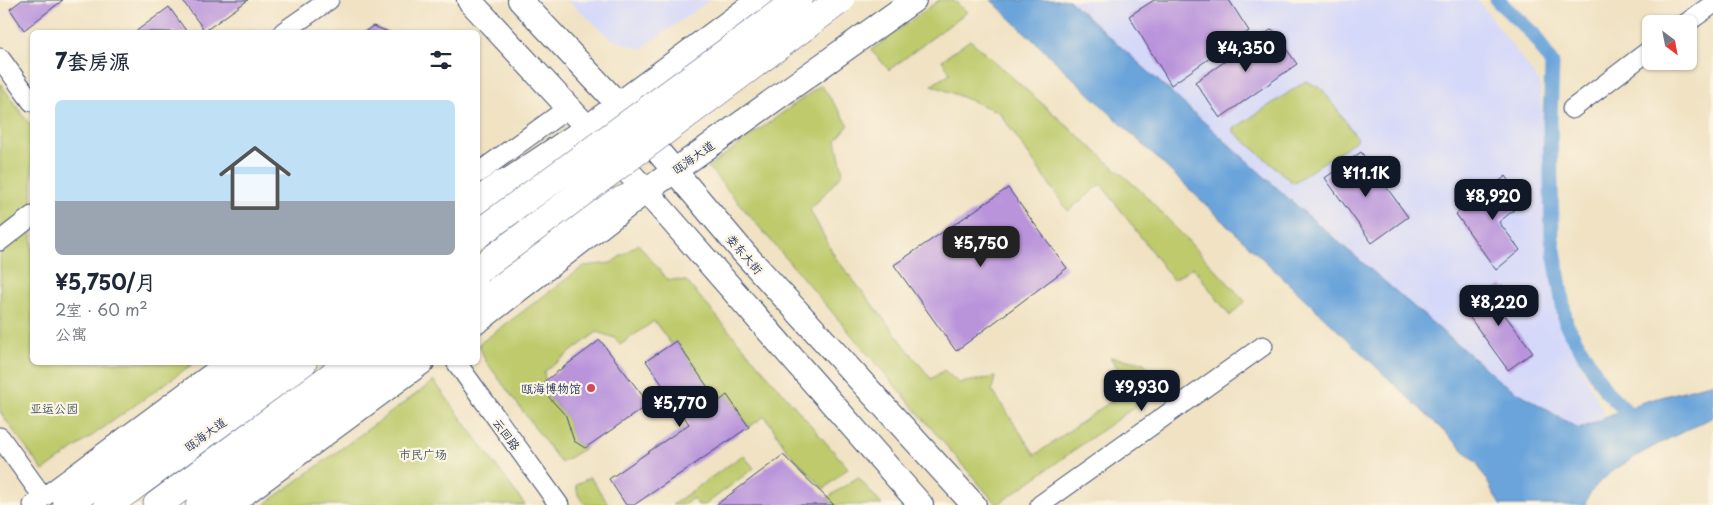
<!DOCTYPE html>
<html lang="zh">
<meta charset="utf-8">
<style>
:root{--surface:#fff;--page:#f6f6f7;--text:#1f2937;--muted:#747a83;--line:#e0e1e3;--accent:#111827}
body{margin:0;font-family:"Playpen Sans","LXGW WenKai TC",sans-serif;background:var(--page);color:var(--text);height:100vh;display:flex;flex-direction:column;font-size:19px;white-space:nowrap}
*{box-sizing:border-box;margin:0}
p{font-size:16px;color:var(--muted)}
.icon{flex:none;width:28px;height:28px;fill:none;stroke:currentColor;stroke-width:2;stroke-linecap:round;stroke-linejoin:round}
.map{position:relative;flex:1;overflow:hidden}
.drawer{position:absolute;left:30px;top:30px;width:450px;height:335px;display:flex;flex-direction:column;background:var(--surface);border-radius:8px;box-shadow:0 1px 4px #0004}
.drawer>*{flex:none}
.needle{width:32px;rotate:148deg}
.fabs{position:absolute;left:1642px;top:15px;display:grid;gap:10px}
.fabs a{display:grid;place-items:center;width:55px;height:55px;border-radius:8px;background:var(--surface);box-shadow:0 1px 4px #0004;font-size:25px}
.price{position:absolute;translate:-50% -42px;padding:0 11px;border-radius:10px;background:var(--accent);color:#fff;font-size:16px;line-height:32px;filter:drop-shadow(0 1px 2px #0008)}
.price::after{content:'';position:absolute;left:50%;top:30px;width:15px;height:11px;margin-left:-8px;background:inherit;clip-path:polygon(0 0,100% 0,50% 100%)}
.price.active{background:#222;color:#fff}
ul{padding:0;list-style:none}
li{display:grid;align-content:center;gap:10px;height:265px;padding:0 25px}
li+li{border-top:1px solid var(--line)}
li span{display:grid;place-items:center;height:155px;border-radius:8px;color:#555}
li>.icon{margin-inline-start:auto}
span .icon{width:90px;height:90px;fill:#fffc;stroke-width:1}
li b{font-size:21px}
h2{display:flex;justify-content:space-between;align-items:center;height:60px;padding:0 25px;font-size:21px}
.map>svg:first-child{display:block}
.built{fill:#d4d8f9}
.green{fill:#beca6c;stroke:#6c7c65}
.water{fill:#6ba4da;stroke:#436a9c}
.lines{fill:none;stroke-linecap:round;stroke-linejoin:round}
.canal{stroke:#6ba4da;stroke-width:15}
.building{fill:#ba94db}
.minor-casing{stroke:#3b4a6d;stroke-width:21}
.major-casing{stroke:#3b4a6d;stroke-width:26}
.highway-casing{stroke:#3b4a6d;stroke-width:29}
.minor{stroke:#fff;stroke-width:19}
.major{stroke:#fff;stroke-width:24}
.highway{stroke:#fff;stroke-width:28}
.highway-bridge-casing{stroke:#3b4a6d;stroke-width:29;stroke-linecap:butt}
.highway-bridge{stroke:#fff;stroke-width:28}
.poi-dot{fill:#d1495b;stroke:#fcf5e5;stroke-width:2}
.labels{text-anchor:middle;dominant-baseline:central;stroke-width:4.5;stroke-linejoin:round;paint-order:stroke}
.street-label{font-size:12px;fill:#1b2f5e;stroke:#fcf5e5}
.poi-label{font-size:12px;fill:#1b2f5e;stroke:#fcf5e5;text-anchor:end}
.park-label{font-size:12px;fill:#445662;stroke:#fcf5e5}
</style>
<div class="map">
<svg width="1713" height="505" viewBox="0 0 1713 505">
<rect width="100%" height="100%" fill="#fcf5e5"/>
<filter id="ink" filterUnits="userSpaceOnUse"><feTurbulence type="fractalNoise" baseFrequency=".02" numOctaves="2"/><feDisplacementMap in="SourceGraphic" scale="10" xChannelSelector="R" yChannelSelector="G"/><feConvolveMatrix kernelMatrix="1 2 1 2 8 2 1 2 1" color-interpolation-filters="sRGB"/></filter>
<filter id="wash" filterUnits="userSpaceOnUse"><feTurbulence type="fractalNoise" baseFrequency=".0096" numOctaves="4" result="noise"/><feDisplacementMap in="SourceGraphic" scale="20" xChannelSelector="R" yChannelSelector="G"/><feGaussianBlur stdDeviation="1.12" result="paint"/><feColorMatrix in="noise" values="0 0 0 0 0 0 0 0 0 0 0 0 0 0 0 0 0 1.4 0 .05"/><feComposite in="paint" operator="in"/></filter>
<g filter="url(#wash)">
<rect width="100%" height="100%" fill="#f0e2c3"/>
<path class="built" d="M567 0H710L641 49 613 40Z
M1069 0H1478L1540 83 1550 254 1557 318 1606 417 1579 429 1501 382 1298 207Z"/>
<path class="green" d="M939 0H953L967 12 889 70 871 50Z
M970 40 1142 192 1245 301 1230 316 1193 267 1173 280 1101 184 1068 211 999 112 932 85 950 73 942 60Z
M1306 81 1322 89 1358 139 1293 183 1232 130Z
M0 83 32 128V362L194 363 43 471 0 412Z
M821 85 849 125 836 140 843 173 810 210 835 257 931 379 944 370 959 383 995 377 992 390 1035 455 1131 387 1110 357 1144 363 1164 386 997 505 708 167Z
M638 244 667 279 686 281 848 468 824 489 787 450 765 416 749 427 727 395 718 402 676 341 671 344 654 321 620 345 615 338 597 332 544 372 547 395 566 416 574 441 585 448 561 463 485 360 479 344 584 266 611 263Z
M434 381 525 505H264Z
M743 455 754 468 705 505H698L693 498 683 505H672Z
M590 477 609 505H586L578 495 576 485Z
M858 477 882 505H834L827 498Z"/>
<path class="water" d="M991 0H1069L1298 207 1501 382 1579 429 1643 402 1713 383V417C1681 434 1592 470 1585 505H1500L1477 463Z"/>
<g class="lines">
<path class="canal" d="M1497 0 1534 35 1552 64 1550 120 1552 238 1566 324 1606 391 1639 424"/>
</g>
<g id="blocks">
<path class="building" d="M22 0H63L24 30 10 9Z
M182 0H248L205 31Z
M1154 0H1229L1249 31 1171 85 1129 16Z
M169 7 187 32H135L161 13Z
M373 26 389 32H364Z
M1272 29 1297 64 1220 118 1195 82Z
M1361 152 1408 217 1372 243 1325 178Z
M1506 176 1525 201 1499 222 1520 250 1496 270 1456 214Z
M1008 188 1067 268 956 351 894 265Z
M1502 285 1516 303 1504 314 1533 352 1508 370 1465 311Z
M600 340 649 404 585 448 574 441 566 416 547 395 545 381Z
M676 341 718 402 727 395 749 427 634 505H626L609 479 689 424 646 361Z
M783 455 834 505H716Z"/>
</g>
</g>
<g filter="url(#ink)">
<use href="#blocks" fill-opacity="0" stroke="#3b4a6d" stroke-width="1"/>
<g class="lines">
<g class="minor-casing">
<path id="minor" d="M1685 24 1713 4
M283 32 329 0
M0 58 32 102
M1572 109 1651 49
M478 173 568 108
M0 241 32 216
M456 362 559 505
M0 437 43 497
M33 505 226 362
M1040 505 1263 346"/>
</g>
<g class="major-casing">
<path id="major" d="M469 0 646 191 921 505
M520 0 618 104 744 253 974 505
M490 198 503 184 587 128 759 0
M478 321 646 191 914 0
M209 413 278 362
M229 505 422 362"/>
</g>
<g class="highway-casing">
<path id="highway" d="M478 202 503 184
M478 297 591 212 646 191
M67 505 254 362
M108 505 303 362
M157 505 351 362
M200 505 391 362"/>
</g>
<use href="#minor" class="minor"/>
<use href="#major" class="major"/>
<use href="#highway" class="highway"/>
<g class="highway-bridge-casing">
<path id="highway-bridge" d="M478 234 798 0
M478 270 840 0"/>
</g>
<use href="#highway-bridge" class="highway-bridge"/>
</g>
</g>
<circle class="poi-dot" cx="591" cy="388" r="5"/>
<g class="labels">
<g class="street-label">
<text transform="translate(693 157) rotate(-35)">瓯海大道</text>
<text transform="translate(745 254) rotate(49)">娄东大街</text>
<text transform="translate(205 434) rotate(-36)">瓯海大道</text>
<text transform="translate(507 434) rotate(54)">云回路</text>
</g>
<g class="poi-label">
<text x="581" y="388">瓯海博物馆</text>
</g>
<g class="park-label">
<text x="54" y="408">亚运公园</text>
<text x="423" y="454">市民广场</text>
</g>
</g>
</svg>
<div class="fabs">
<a><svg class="needle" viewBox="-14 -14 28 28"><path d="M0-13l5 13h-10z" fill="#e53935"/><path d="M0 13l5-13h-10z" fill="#747a83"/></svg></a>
</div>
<b class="price" style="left:1246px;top:73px">¥4,350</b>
<b class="price" style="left:1366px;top:198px">¥11.1K</b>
<b class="price" style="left:1493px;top:221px">¥8,920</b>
<b class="price active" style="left:981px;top:268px">¥5,750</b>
<b class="price" style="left:1499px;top:327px">¥8,220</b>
<b class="price" style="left:1142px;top:412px">¥9,930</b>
<b class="price" style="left:680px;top:428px">¥5,770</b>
<section class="drawer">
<h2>7套房源<svg class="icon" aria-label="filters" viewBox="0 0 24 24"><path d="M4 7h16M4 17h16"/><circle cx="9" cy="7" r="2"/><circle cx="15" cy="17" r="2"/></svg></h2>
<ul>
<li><span style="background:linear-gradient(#bfe0f5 65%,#9aa5b1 0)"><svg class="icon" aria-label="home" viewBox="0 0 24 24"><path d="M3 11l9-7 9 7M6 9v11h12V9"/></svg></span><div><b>¥5,750/月</b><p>2室 · 60 m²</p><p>公寓</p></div></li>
</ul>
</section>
</div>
